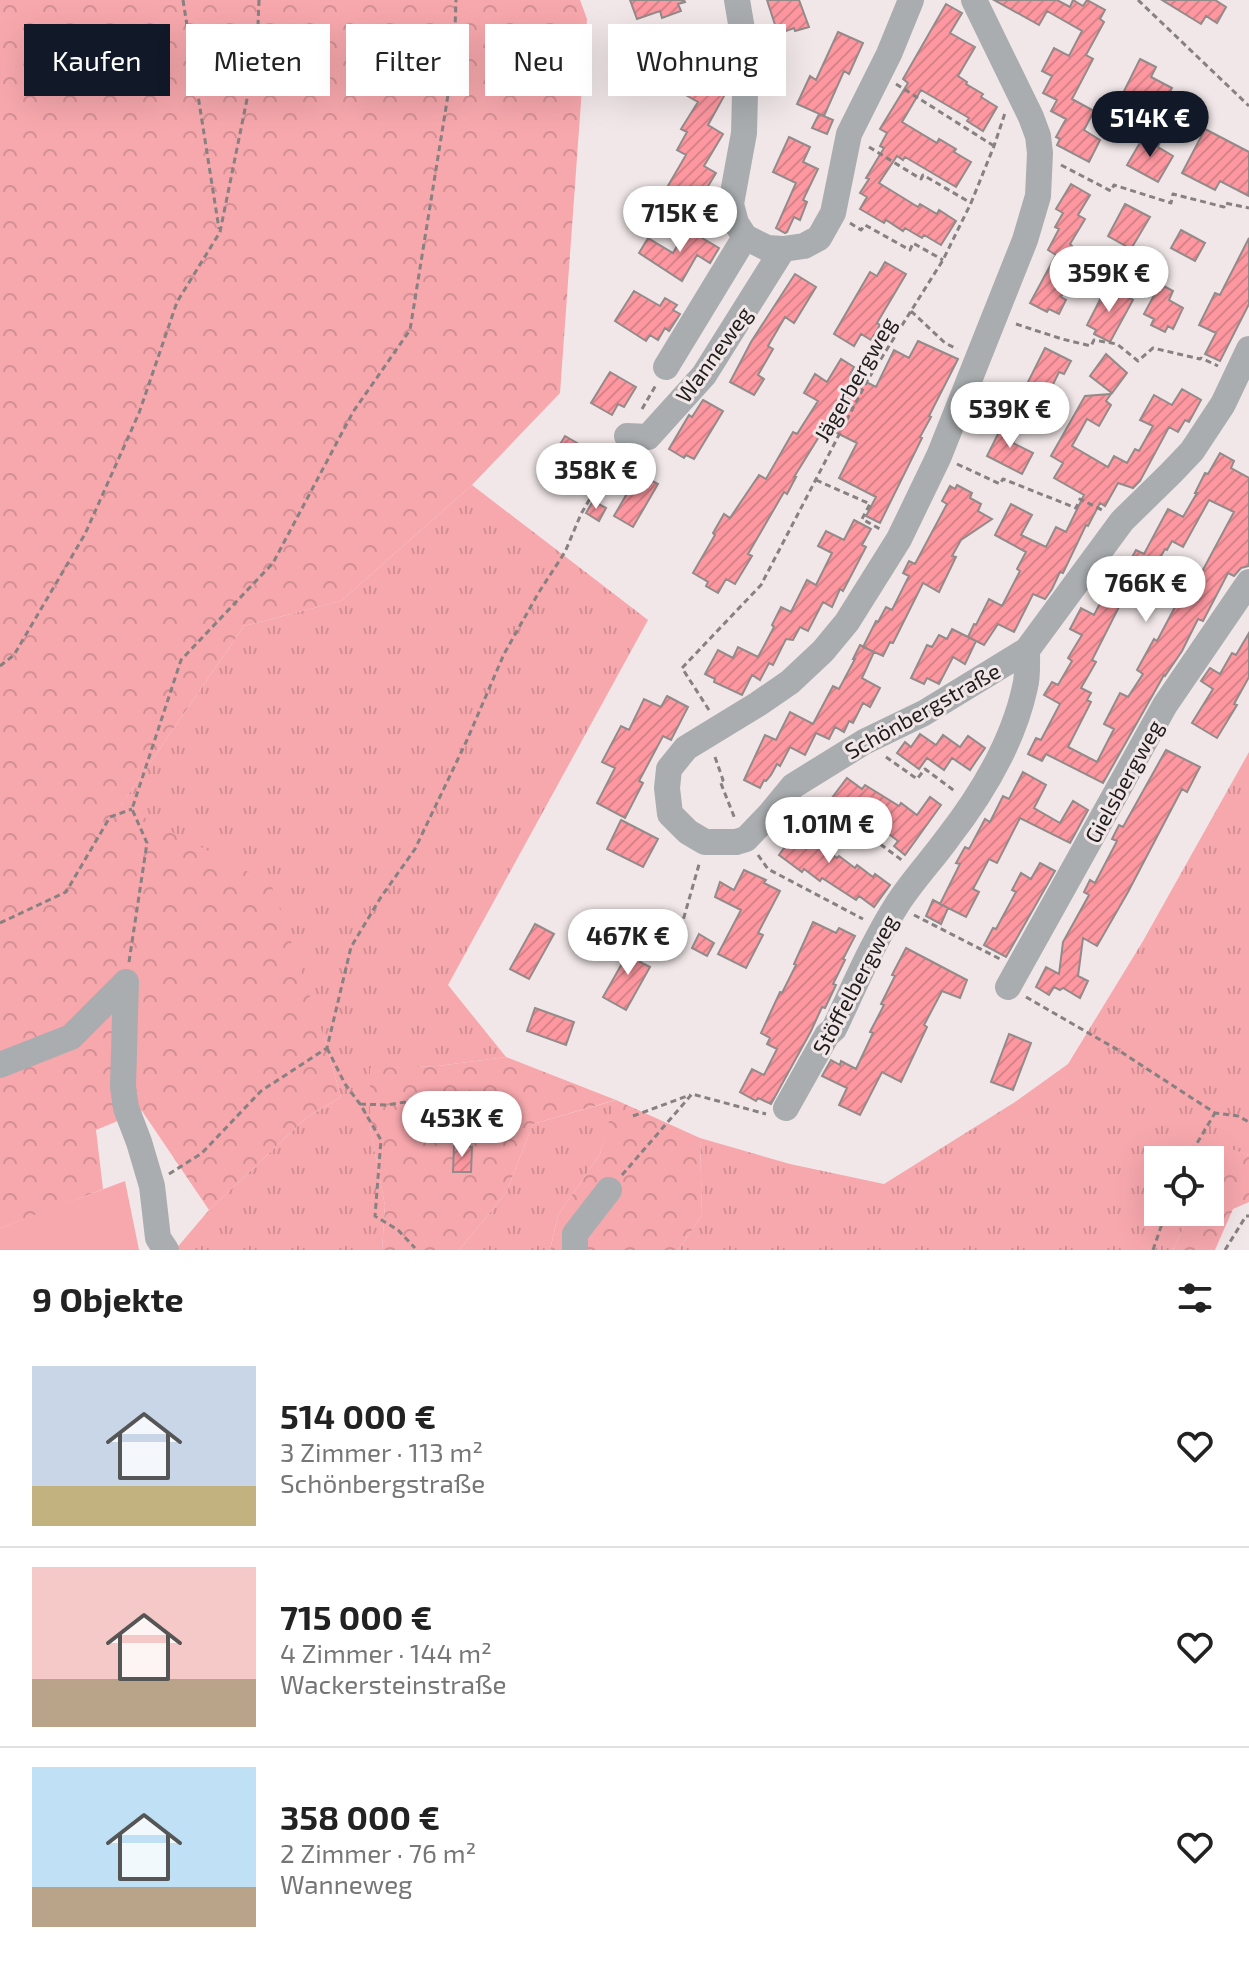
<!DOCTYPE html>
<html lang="de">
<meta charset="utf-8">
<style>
:root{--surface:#fff;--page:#f6f6f6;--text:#222;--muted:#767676;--line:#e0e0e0;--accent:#111827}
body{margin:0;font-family:"Exo 2",sans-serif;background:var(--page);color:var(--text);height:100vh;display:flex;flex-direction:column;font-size:30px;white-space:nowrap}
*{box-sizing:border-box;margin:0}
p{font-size:26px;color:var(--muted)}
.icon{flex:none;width:44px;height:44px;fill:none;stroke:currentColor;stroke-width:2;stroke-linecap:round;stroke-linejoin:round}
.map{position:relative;height:1250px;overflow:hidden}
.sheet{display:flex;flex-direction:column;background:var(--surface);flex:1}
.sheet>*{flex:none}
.hud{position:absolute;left:24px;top:24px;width:800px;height:72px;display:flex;gap:16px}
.controls{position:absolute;left:1144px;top:1146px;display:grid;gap:16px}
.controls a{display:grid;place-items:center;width:80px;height:80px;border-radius:0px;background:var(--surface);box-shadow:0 8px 32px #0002;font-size:40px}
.price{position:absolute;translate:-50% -68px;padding:0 18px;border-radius:28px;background:#fff;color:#222;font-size:26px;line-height:52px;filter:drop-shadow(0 2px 4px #0008)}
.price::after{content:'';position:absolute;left:50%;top:48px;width:24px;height:18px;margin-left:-12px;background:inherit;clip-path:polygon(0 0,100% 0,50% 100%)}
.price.on{background:var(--accent);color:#fff}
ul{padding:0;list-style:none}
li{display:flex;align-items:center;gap:24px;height:200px;padding:0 32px}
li+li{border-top:2px solid var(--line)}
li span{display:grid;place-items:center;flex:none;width:224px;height:160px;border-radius:0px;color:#555}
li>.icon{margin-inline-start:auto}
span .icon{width:96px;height:96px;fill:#fffc;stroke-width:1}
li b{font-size:34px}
h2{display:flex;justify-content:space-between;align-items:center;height:96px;padding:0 32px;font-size:34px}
.pill{padding:0 28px;border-radius:0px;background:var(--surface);box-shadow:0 8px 32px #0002;font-size:28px;line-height:72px}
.pill.on{background:var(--accent);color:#fff}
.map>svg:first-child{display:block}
.grass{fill:url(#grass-tufts)}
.forest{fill:url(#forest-crowns)}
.pitch{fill:#f7a8ad}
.building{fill:url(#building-hatch);stroke:#938a8a;stroke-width:2;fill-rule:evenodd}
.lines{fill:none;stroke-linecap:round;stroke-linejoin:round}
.path{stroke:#878181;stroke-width:3;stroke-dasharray:6 4;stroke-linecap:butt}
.minor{stroke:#a9adaf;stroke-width:26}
.labels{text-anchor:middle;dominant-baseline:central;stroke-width:6;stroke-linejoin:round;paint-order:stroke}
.street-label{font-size:22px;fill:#201d1d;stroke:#f1e7e8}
</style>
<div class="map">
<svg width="1249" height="1250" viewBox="0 0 1249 1250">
<defs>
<pattern id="grass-tufts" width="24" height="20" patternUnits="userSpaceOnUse" patternTransform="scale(2)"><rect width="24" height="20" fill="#f7a8ad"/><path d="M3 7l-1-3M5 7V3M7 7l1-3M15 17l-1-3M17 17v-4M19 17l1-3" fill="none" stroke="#d39094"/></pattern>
<pattern id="forest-crowns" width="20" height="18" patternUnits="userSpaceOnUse" patternTransform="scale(2)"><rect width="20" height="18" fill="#f7a8ad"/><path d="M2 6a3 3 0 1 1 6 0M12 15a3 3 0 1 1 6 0" fill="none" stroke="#d39094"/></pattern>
<pattern id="building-hatch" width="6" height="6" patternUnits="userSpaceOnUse" patternTransform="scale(2)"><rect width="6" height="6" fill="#fe97a0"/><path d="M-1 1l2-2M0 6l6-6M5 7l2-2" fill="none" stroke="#d98289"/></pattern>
</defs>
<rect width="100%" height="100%" fill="#f1e7e8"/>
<path class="grass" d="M472 485 648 620 448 985 506 1057 438 1066 370 1069V1126L385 1206 382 1250H175L209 1210 306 1118 341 1097 324 1037 121 805 244 626 341 601Z
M1249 752V1155L1225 1148 1210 1175V1160H1158V1212H1191L1173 1250H678L702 1215 700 1138 790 1164 884 1184 1015 1102 1068 1064 1143 941Z
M616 1100 600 1154 558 1215 550 1250H459L506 1193 533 1124Z"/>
<path class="forest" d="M0 0H580L587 19 560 393 472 485 341 601 244 626 121 805 271 884 324 1037 341 1097 306 1118 209 1210 142 1111 96 1130 103 1189 47 1211 0 1228Z
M506 1057 616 1100 700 1138 702 1215 678 1250H550L558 1215 600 1154 615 1100 533 1124 506 1193 459 1250H382L385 1206 370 1126V1068L438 1066Z
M1225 1147 1249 1155V1202L1233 1209 1215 1250H1173L1191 1212H1210V1175Z"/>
<path class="pitch" d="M125 1181 139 1250H0V1228Z"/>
<path class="building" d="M630 0H684L685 2 678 4 681 11 662 18 660 11 637 19Z
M767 0H799L809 27 795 31 794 28 778 34Z
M994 0H1057L1070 7 1073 0 1083 6 1087 0 1105 10 1100 19 1104 22 1086 55 1093 59 1072 99 1094 111 1084 130 1100 140 1089 162 1057 145 1060 139 1056 137 1066 119 1051 111 1057 100 1043 93 1052 76 1042 71 1054 48 1069 56 1082 31 1047 11 1039 25Z
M1162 0H1215L1226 7 1217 23 1206 16 1201 24Z
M946 4 962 13 950 33 975 47 958 76 967 82 966 84 983 94 981 97 997 107 983 131 967 121 969 118 921 90 902 122 937 143 939 139 956 149 954 152 971 162 956 187 905 157 903 160 897 156 879 183 918 207 920 204 937 214 939 210 956 221 941 245 924 235 922 238 905 228 903 231 886 220 884 223 860 209 867 197 860 193 869 179 866 178 884 148 880 146 887 133 880 129 908 83 903 79Z
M838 32 863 43 849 74 844 71 824 116 797 104 810 76 816 80Z
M708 55 723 64 717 75 729 82V87L708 125 723 134 704 166 716 173 699 201 716 198 718 217 692 220 698 211 665 191 686 155 677 150 687 132 681 129 698 102 675 89 688 67 698 72Z
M1140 59 1156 67 1151 77 1172 88 1160 112 1123 93Z
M819 114 833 120 827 134 812 128Z
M1205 129 1249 152V196L1220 181 1215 190 1182 173Z
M1145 134 1160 142 1158 147 1173 156 1158 182 1127 165Z
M789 137 810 147 803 162 818 169 803 200 807 202 800 220 794 217 787 232 785 233 776 228 796 183 773 172Z
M1071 184 1090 195 1078 215 1085 219 1070 244 1072 246 1066 256 1079 263 1061 297 1066 300 1059 314 1049 309 1047 312 1030 303 1056 255 1048 250 1059 229 1055 227 1063 213 1056 209Z
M1125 204 1150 217 1131 249 1108 236Z
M687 229 719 248 710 263 697 255 682 281 639 253 648 238 673 253Z
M1181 230 1205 243 1195 261 1171 248Z
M1249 238V304L1220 361 1205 354 1216 333 1199 325 1215 293 1220 295Z
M885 262 906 274 877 323 880 325 871 340 861 334 854 346 834 334 870 272 877 276Z
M795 274 816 287 794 323 785 317 768 346 773 349 758 375 764 379 754 395 730 382 751 342Z
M1160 284 1173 291 1169 300 1183 308 1173 329 1168 326 1165 332 1151 325 1154 319 1144 314Z
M1107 286 1133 300 1110 342 1094 334 1096 330 1087 325Z
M634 291 660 306 665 298 677 305 673 310 680 314 669 331 665 328 658 340 650 335 646 341 615 321Z
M918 341 958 359 929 416 931 417 920 437 922 438 880 523 866 516 876 497 839 478 857 443 825 427 794 477H796L787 494 784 492 748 554 752 556 735 584 726 579 718 593 706 586 708 582 693 573 715 535 713 533 724 514 730 518 759 475 766 479 793 432 797 434 818 401 804 393 815 374 827 382 841 359 854 367 850 374 876 387 894 350 909 358Z
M1045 348 1071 361 1064 374 1059 372 1046 399 1025 388Z
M1106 354 1127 373 1112 393 1090 376Z
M610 372 636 387 624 407 618 404 612 415 591 403Z
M1182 389 1201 400 1189 422 1185 420 1178 432 1169 427 1140 481 1133 488 1118 483 1105 506 1100 503 1088 526 1086 525 1063 573 1060 572 1052 589 1045 599 1033 594 1014 632 998 624 984 645 968 637 974 624 976 625 989 599 1002 606 1020 571 1017 569 1026 552 995 535 1011 504 1032 515 1021 535 1046 547 1056 527 1066 532 1084 495 1054 478 1063 463 1051 456 1085 396 1111 394 1106 401 1111 405 1099 426 1087 419 1072 446 1108 467 1114 456 1127 463 1135 449 1139 451 1153 426 1140 420 1154 395 1172 405Z
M703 400 723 411 694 459 686 455 684 458 669 449 689 415 692 417Z
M1004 422 1020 430 1013 443 1033 453 1022 474 987 456Z
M565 436 591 451 572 483 541 465 549 450 555 453Z
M1220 453 1234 461 1231 468 1249 478V566L1241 568 1234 576 1228 573 1203 621 1198 619 1182 651 1165 676 1164 675 1103 783 1046 754 1042 761 1028 754 1036 738 1041 740 1060 704 1044 695 1052 682 1058 685 1072 661 1068 658 1082 635 1070 629 1081 608 1094 615 1107 590 1105 589 1122 557 1130 561 1136 550 1144 554 1168 509 1183 517 1197 493H1195L1205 473 1208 474ZM1209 500 1234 512 1190 594 1184 590 1157 641 1154 639 1137 670 1143 674 1128 697 1120 693 1104 724 1114 729 1097 762 1068 747 1091 702 1087 700 1091 693 1081 688 1096 662 1092 660 1123 599 1129 603 1134 594 1141 598 1154 576 1151 574 1165 549 1167 550 1172 541 1183 547Z
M633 471 658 484 633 527 614 516 629 490 624 487Z
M957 485 972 493 970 498 981 504 978 511 992 519 961 540 952 556 956 557 939 592 923 583 893 643 890 642 883 656 863 647 876 621 878 622 886 607 892 610 909 576 903 573 909 561 915 564 947 504 942 501 950 486 955 489Z
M593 501 606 508 599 521 586 513Z
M854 520 871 529 862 545 866 547 843 591 840 589 832 607 823 602 808 631 800 627 793 640 786 639 773 665 769 663 760 680 752 675 742 695 714 682 715 679 705 674 718 650 733 658 738 647 758 657 774 627 772 625 781 607 791 612 807 580 816 585 832 553 818 546 826 531 844 540Z
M952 629 976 641 965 664 953 657 939 684 927 678 924 684 911 678 927 645 932 647 939 635 947 639Z
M1249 633V677L1234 704 1237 705 1217 738 1192 723 1213 689 1201 681 1210 668 1220 674 1232 653 1236 655Z
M860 645 874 652 862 678 880 688 870 707 863 703 853 723 849 721 844 732 835 727 829 739 816 733 805 755 790 747 780 766 777 764 771 775 766 781 764 780 760 788 744 780 765 735 776 740 790 712 813 724 833 686 839 689 855 659H853Z
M667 696 688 707 671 740 663 736 639 781 643 783 625 818 597 803 615 768 602 762 621 726 629 730 644 699 661 707Z
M920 734 936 745 943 735 960 747 968 736 985 748 970 770 952 758 944 770 927 758 919 769 897 753 905 742 911 747Z
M1166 750 1200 767 1187 792 1182 789 1128 892 1097 946 1083 938 1078 976 1088 981 1080 998 1063 988 1060 990 1054 987 1049 995 1036 987 1046 967 1059 974 1063 942 1089 895 1084 892 1090 880 1095 883 1117 841 1112 839 1119 825 1123 827Z
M1023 772 1046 785 1034 808 1060 823 1073 801 1088 810 1070 843 1020 818 997 863 989 859 973 889 979 892 966 917 940 904 960 864 956 863 965 847 969 849 985 819 990 822 1003 796 1009 799Z
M847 778 862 789 865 785 899 806 901 803 917 815 930 797 941 805 905 855 894 846 898 841 866 817 864 819 849 807 846 811 831 799Z
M801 813 814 823 805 835 837 858 839 856 855 868 857 865 873 877 875 874 890 885 874 907 859 896 856 900 822 878 820 881 804 869 802 872 779 855 787 844 781 840Z
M621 820 658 839 643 867 607 849Z
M1040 863 1055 871 1006 957 984 945 993 928 996 929 1016 892 1012 890 1021 873 1031 879Z
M744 870 766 880 764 883 780 891 758 933 763 935 746 968 718 954 741 910 715 897 720 882 734 890Z
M933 900 948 908 941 924 926 916Z
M813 922 836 933 839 928 855 936 843 959 845 960 833 984 836 985 825 1008 822 1007 811 1031 771 1104 758 1098 756 1101 740 1092 752 1069 764 1075 777 1049 767 1044 770 1038 761 1033 780 992 782 993 796 965 794 964Z
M535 924 554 934 529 979 510 969Z
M699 934 714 943 707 956 692 948Z
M636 939 648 947 640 962 650 967 626 1010 603 997Z
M906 948 967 980 960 998 942 991 924 1025 927 1027 901 1082 882 1072 860 1115 839 1105 847 1088 822 1076 831 1060 840 1065 841 1061 856 1069 873 1033 870 1032 884 1005 881 1004 895 976 892 975Z
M535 1008 574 1022 566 1045 527 1031Z
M1009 1034 1031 1043 1013 1090 991 1082Z
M454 1146 472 1147 471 1172H453Z"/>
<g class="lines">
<path class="path" d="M183 0 219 229
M1138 0 1249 106
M896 84 994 146
M869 147 921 179 923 175 971 203
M1061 165 1111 191 1114 185 1171 203 1173 194 1224 207 1225 203 1249 208
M850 223 861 230 865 225 910 250 913 243 943 260
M911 311 945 343 957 349
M1016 324 1062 339 1091 346 1094 340 1117 344 1138 361 1153 348 1200 359 1201 358 1218 366
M642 409 656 385
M957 464 1000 484 1003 479 1076 508 1080 499 1104 511
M816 480 870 504 862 519 880 529
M0 666 14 655 85 534 139 413 177 302 220 232 257 50 259 0
M709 710 682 668 761 585 867 381 943 260 971 203 994 146 1005 113
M715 757 723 780 720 781 735 819
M886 757 917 779 925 769 956 792
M811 800 842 824 845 818 903 861
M758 855 768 869 863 919
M914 915 1000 959
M0 923 66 892 110 817 132 809
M664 952 678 938 700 861
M129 962 147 843 132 809 181 660 273 563 353 412 410 330 454 58 456 0
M1026 997 1118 1050 1215 1113 1238 1116 1249 1122
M327 1048 345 1084 360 1104 381 1140 375 1216 398 1230 415 1248
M360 1104 386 1105 471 1092
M633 1116 690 1095
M1187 1160 1215 1113
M169 1174 202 1153 261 1091 327 1048 351 947 381 897 415 849 467 740 504 654 539 592 565 552 581 514 616 454
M622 1175 692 1094 766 1114
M1153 1250 1166 1212
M1225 1250 1246 1216H1249"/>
<path class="minor" d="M737 0 746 53 744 133 731 204 736 223 745 237 767 248 783 249 804 246 819 238 833 213 849 134 889 54 911 0
M974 0 1031 117 1038 136 1040 153 1038 196 1025 240 939 456 899 539 847 622 823 651 790 682 758 704 686 748 669 769 667 788 670 814 688 832 705 842H736L746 839 770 814 793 786 864 742 924 713 1027 650 1122 521 1171 473 1192 451 1223 404 1249 349
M666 367 745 237
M627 436 648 437 704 375 783 249
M126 982 123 1087 126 1108 139 1142 152 1186 158 1238 166 1250
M1008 987 1165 705 1249 582
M0 1065 71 1037 126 982
M786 1108 827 1035 834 1029C854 987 873 942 898 903 913 880 931 861 947 839 982 794 1013 743 1025 687 1028 676 1027 662 1027 650
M575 1250V1234L609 1190"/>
</g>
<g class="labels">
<g class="street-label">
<text transform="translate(713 354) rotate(-54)">Wanneweg</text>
<text transform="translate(854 379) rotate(-60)">Jägerbergweg</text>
<text transform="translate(922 710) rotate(-29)">Schönbergstraße</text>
<text transform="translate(1123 781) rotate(-61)">Gielsbergweg</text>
<text transform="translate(854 984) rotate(-62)">Stöffelbergweg</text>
</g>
</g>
</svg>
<div class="controls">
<a><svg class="icon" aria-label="locate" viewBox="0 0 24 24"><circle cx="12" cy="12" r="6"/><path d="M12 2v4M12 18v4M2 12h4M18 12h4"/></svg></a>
</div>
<b class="price on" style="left:1150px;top:159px">514K €</b>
<b class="price" style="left:680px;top:254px">715K €</b>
<b class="price" style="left:1109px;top:314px">359K €</b>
<b class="price" style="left:1010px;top:450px">539K €</b>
<b class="price" style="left:596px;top:511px">358K €</b>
<b class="price" style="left:1146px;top:624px">766K €</b>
<b class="price" style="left:829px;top:865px">1.01M €</b>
<b class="price" style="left:628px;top:977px">467K €</b>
<b class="price" style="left:462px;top:1159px">453K €</b>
<div class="hud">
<a class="pill on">Kaufen</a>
<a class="pill">Mieten</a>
<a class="pill">Filter</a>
<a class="pill">Neu</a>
<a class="pill">Wohnung</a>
</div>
</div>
<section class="sheet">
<h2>9 Objekte<svg class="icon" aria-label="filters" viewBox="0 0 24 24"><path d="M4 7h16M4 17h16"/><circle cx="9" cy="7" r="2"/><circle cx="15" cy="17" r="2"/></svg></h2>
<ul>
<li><span style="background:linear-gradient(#c9d6e8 75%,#c2b280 0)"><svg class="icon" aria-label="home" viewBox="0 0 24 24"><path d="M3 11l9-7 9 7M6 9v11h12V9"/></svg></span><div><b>514 000 €</b><p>3 Zimmer · 113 m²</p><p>Schönbergstraße</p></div><svg class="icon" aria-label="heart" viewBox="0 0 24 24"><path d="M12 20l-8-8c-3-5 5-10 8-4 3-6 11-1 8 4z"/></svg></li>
<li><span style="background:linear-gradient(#f6c9c9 70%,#b9a48a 0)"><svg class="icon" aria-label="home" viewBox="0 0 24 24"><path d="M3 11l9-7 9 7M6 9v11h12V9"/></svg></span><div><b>715 000 €</b><p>4 Zimmer · 144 m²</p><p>Wackersteinstraße</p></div><svg class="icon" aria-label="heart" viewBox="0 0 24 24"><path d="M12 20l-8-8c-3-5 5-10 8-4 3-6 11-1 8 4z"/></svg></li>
<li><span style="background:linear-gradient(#bfe0f5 75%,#b9a48a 0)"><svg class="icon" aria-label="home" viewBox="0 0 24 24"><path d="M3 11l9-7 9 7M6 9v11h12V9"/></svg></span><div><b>358 000 €</b><p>2 Zimmer · 76 m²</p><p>Wanneweg</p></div><svg class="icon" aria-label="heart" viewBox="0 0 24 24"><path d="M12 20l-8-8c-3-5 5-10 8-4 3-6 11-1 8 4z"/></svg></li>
</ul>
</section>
